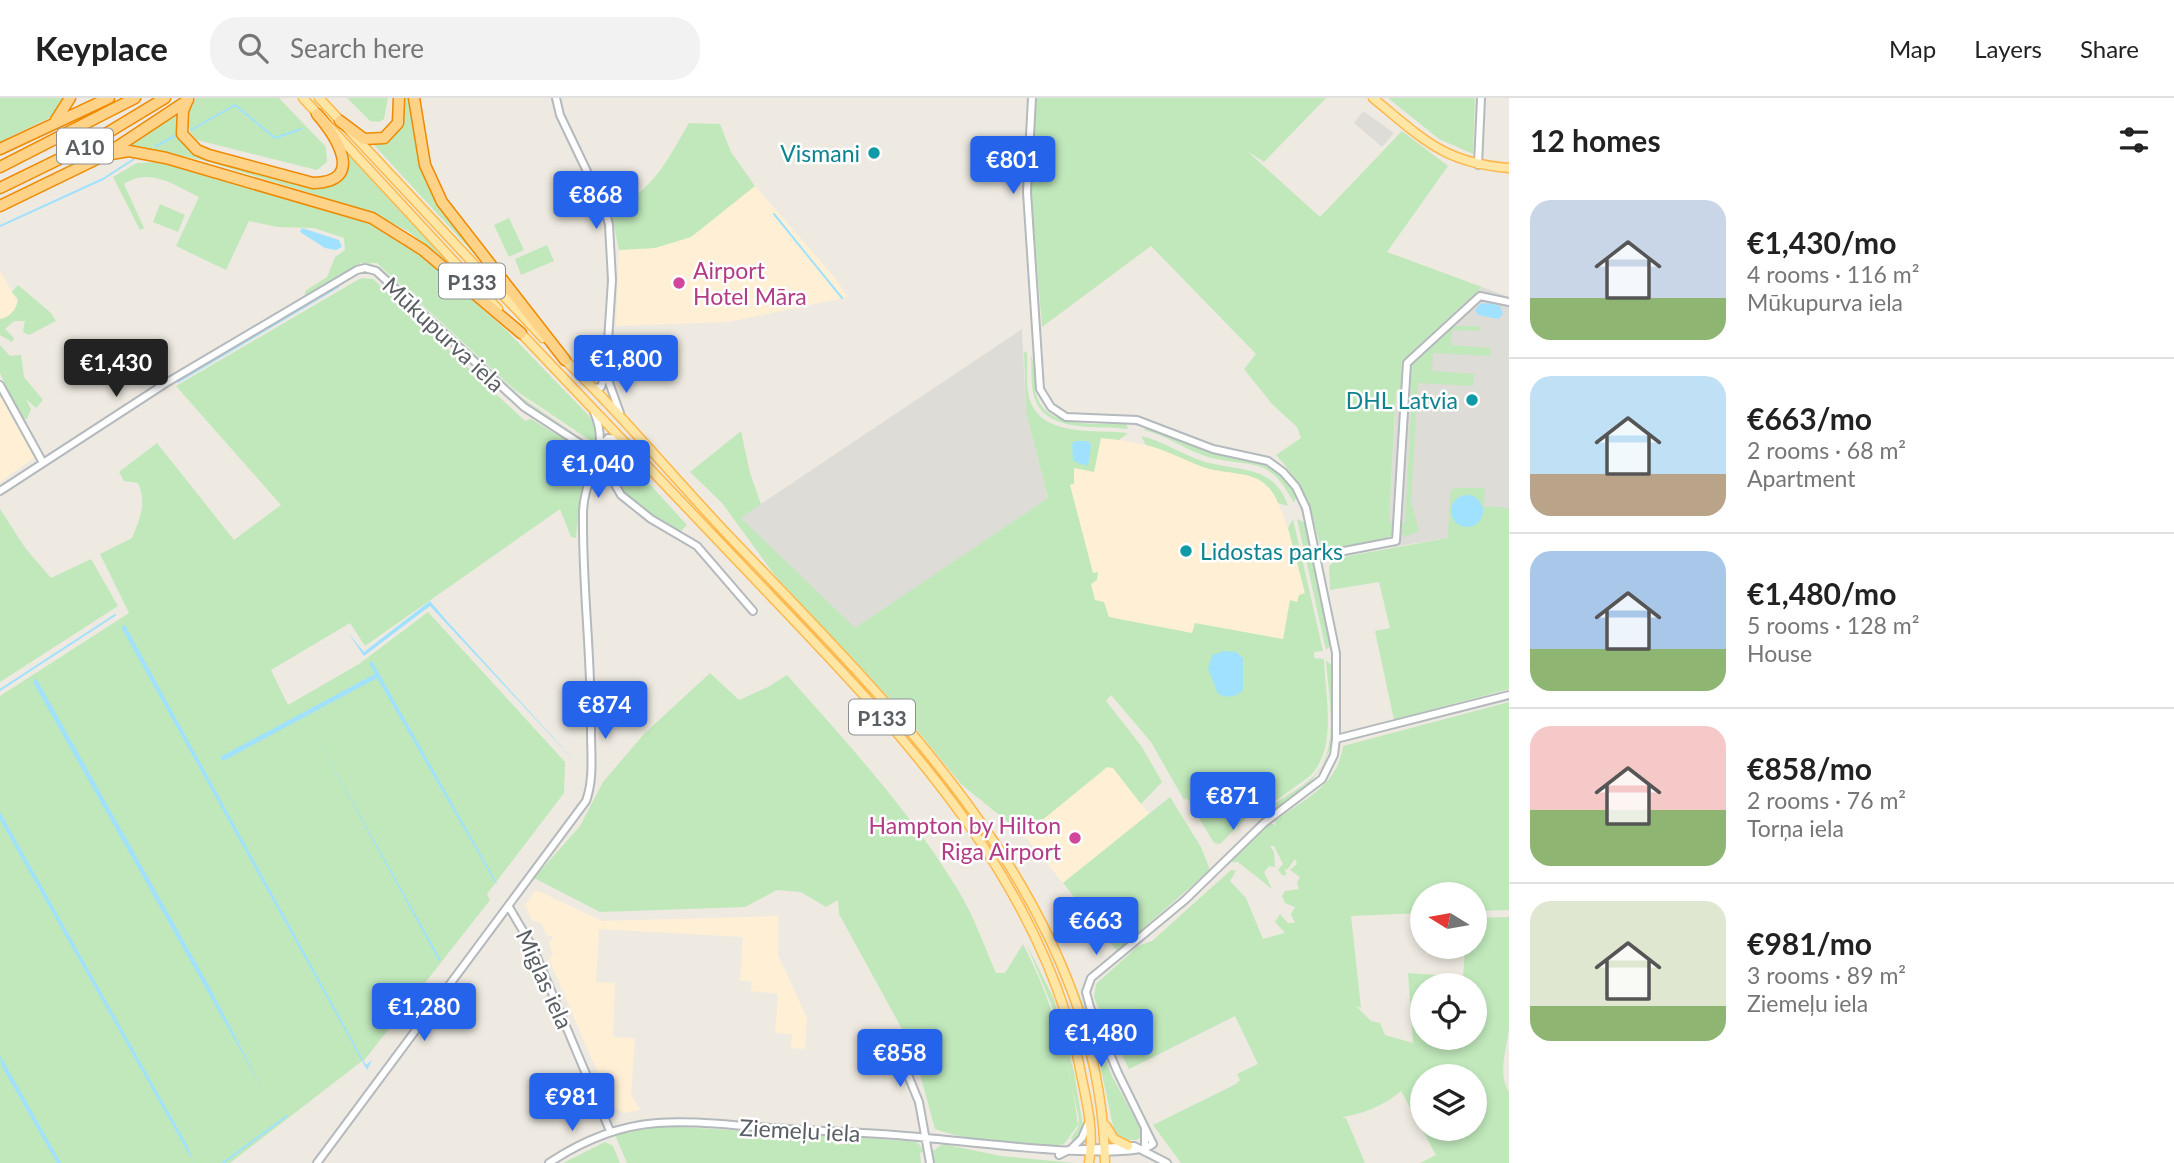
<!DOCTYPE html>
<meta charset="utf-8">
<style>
:root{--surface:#fff;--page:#f2f2f2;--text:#222;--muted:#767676;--line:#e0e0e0;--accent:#2563eb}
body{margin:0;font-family:Lato,sans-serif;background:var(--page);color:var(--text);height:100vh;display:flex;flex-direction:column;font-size:26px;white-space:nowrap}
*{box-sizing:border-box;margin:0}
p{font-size:23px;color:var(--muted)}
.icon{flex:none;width:38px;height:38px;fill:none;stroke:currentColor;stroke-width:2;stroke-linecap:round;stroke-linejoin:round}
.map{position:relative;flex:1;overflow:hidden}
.drawer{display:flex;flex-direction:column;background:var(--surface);width:665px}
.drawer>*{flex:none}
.needle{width:46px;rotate:281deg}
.tools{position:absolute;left:1410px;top:784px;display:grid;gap:14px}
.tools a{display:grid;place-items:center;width:77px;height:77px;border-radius:50%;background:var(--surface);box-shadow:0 4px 10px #0003;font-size:35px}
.price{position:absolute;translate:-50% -60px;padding:0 16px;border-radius:7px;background:var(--accent);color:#fff;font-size:23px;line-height:46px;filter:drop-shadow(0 2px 4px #0008)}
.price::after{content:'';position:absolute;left:50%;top:42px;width:21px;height:16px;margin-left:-10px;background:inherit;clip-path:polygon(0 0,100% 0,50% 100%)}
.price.current{background:#222;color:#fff}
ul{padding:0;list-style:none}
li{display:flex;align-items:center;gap:21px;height:175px;padding:0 21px}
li+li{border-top:2px solid var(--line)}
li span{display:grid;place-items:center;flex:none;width:196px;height:140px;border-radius:21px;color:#555}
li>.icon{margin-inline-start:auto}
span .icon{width:84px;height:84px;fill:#fffc;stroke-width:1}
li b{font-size:30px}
h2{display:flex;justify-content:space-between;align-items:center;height:84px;padding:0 21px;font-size:30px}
header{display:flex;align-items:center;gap:42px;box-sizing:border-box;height:98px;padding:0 35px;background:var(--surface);border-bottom:2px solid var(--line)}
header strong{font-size:33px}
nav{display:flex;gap:38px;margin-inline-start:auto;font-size:24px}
.search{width:490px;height:63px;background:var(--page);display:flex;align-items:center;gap:18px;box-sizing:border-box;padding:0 24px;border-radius:28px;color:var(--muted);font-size:26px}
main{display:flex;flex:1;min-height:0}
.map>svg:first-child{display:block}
.commercial{fill:#fff0d5}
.industrial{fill:#dedcd6}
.green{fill:#c0e8bb;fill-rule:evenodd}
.water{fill:#a0e1ff}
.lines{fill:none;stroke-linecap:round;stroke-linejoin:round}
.stream{stroke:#a0e1ff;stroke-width:2}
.minor-casing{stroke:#b4b9bd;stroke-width:10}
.major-casing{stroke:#fdb74b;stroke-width:11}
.highway-casing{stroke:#ef8900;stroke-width:13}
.minor{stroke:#fff;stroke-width:6}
.major{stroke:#ffe6a5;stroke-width:8}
.highway{stroke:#ffd387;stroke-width:10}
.culture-dot{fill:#0f9aa8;stroke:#fff;stroke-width:2.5}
.hotel-dot{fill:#d1479c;stroke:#fff;stroke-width:2.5}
.labels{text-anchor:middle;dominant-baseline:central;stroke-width:5;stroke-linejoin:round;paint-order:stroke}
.shield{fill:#fff;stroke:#8c8f92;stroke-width:2}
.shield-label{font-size:21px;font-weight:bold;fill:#5a5f64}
.culture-label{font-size:23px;fill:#0d838f;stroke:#fff;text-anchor:end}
.hotel-label{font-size:23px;fill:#b23c85;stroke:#fff;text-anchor:start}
.street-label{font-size:23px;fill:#5a5f64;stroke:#fff}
</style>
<header>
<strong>Keyplace</strong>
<div class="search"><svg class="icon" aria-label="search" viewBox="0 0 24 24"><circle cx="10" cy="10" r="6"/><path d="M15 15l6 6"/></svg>Search here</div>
<nav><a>Map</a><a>Layers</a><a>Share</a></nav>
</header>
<main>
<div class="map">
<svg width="1509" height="1065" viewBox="0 0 1509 1065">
<rect width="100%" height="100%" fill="#eeeae1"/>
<path class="commercial" d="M755 88 835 180 848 199 728 224 616 228 619 152 655 150 691 139Z
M0 173 23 214 0 228Z
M0 296 35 359 0 384Z
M1064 339 1110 340 1160 350 1202 368 1251 376 1260 381 1274 394 1296 452 1305 495 1302 496 1308 538 1302 539V543L1277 548 1099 521 1069 388Z
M1108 669 1113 670 1149 716 1063 785 1024 737Z
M536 792 602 823 778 818V857L807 920 805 951 791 950 792 936 775 935 778 896 751 893 752 884 740 882 743 839 599 831 596 884 615 885 613 939 635 940 631 997 640 1012 624 1015 612 1008 549 861 553 857 549 843 553 842 552 838H547L541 825 532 822 525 807Z"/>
<path class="industrial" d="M1363 13 1394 35 1382 49 1354 25Z
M1482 189 1509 199V430L1392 449 1389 424 1397 283 1401 264Z
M1022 231 1026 314 1048 400 855 531 740 420Z"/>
<path class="green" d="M0 0H66L57 16 0 44Z
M196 0H279L326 49 327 64 317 72 197 42 190 34 186 20Z
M347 0H388L384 21 379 24 370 23Z
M403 0H408L427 84 436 102 480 162 373 46C401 39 405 28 403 0Z
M1035 0H1326L1264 64 1247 53 1320 119 1402 33 1448 68 1387 154 1482 189 1401 264V293H1396L1389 424 1394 425 1392 437 1386 441 1328 451 1320 447C1310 409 1303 386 1276 357L1301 340 1297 329 1272 306 1244 271 1256 256 1151 148 1042 229 1031 96Z
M1388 0H1475L1473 56 1439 41Z
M178 14V30L186 47 308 89C332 91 343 78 349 57L465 180 408 133 366 112 202 62 128 47Z
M689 25 720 26 731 54 755 88 691 139 655 150 619 152 611 113C655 90 665 66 689 25Z
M163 64 346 115 378 128 417 152 437 170 506 232 593 322 597 340 594 345 515 292 377 165H361L305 198V193L327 179 335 159 345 152 344 140 314 130 277 129 249 123 226 172 176 148 199 99C174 87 150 69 124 86L144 130 140 132 113 79 137 65Z
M160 106 185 117 178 134 153 124Z
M509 120 524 152 509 159 494 127Z
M547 147 554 163 521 177 515 161Z
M369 165 380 169 521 299 590 346 508 292 378 171 370 167H360Z
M361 180 373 181 525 323 531 321 590 357 580 398 576 440 571 439 560 411 365 548 350 525 271 572 288 607 359 566 428 514 565 664 564 695 487 796 490 802 366 960 230 1065H0V598L129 515 100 456 132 440C140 420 147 406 138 385L124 383 119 374 157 345 234 442 281 407 176 288Z
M18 187 51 215 56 223 29 237 23 234 25 223H14L5 231 14 240 12 244 0 237V221C10 219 17 211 18 201L12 194Z
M1455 228H1480L1481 233 1452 232 1451 247 1491 250 1490 258 1433 255 1432 273 1474 276 1473 288 1418 285 1411 403 1419 433 1405 439 1400 434V425H1405L1412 292 1408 291V269L1448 230Z
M0 247 10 258 21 257 24 279 43 302 36 310 26 301 31 311 27 321 21 320 0 275Z
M1024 253 1027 255C1028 270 1025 290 1031 305 1046 340 1099 331 1128 335L1119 342 1101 340 1094 374 1074 370V386L1070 387 1093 475 1098 474 1097 482 1091 486 1095 502 1104 504 1109 519 1192 535 1195 525 1283 541 1290 502 1297 504 1299 497 1305 495 1288 430 1293 421 1323 553 1314 554V560L1324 561C1325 598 1338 650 1310 678L1259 715 1253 708 1245 713 1247 719 1220 746 1214 745 1187 700 1184 702 1151 644 1111 597 1106 603 1142 649 1162 684 1141 706 1113 670 1107 669 1024 737 962 687 903 615 776 479 722 405 690 374 741 333 750 375 761 406 741 420 855 530 1048 400 1026 314Z
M1031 258C1038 269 1033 284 1036 296 1045 332 1099 325 1126 326L1128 331C1101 327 1047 336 1035 301 1030 288 1032 272 1031 258Z
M1148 329 1216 355 1265 364 1280 376 1297 396 1294 405C1267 354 1252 372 1205 358 1184 351 1166 337 1144 332Z
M1141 338C1163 343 1181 356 1202 363 1236 374 1274 365 1288 408L1278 405C1264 369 1233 379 1203 369 1184 362 1166 352 1146 347Z
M608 344 612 345 687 427 679 435C645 415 615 395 603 356Z
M1454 390H1485L1484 408 1509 410V591L1394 622 1375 533 1390 530 1379 484 1330 492 1329 468 1337 460 1448 440 1450 394Z
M0 411 26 451 51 480 91 461 118 508 0 584Z
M1297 421 1307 426 1330 540 1331 547 1326 552Z
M1326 562 1332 568C1332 620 1344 658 1299 694 1288 703 1275 713 1261 718 1274 703 1298 693 1313 679 1341 653 1328 596 1326 562Z
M710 575 739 602 768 589 787 577C848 646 910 713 958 792 974 818 984 848 996 875H1005L1023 846C1052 902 1070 964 1078 1027L1064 1046C1037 1054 962 1041 935 1031L919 973 902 931 839 816 838 802 826 809 801 794 777 792 745 809 600 814 534 780 580 728 603 684 644 636Z
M1509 604V812L1475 813V796H1423V815L1351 818 1361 910 1356 908 1371 923 1380 925 1385 937 1413 945 1408 875 1463 879 1465 849H1475V820L1509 819C1509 855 1509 894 1509 930 1507 951 1497 975 1509 994V1065H1420L1436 1057 1401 993C1385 1007 1362 1017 1341 1019L1346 1020 1365 1065H1181L1153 1027 1236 986 1240 982 1237 976 1258 966 1235 918 1129 971 1094 900 1096 886 1138 848 1152 843 1231 772 1236 773 1230 783 1246 800 1263 841 1285 835 1275 824 1280 816 1288 825H1295L1291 816 1295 809 1285 805 1282 798 1285 793 1299 791 1297 785 1300 779 1290 772 1297 766 1295 761 1287 772 1284 771 1287 776 1283 778 1278 772 1283 766 1274 748H1270L1274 754 1275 769 1269 768 1264 774 1272 791 1238 764H1230L1257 735 1271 725 1276 728 1275 723C1305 700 1337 689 1343 648ZM1423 887H1475V940H1423ZM1423 978H1475V1031H1423Z
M1170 699 1201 749 1210 772 1117 853 1063 785Z
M1026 845 1054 901 1074 974 1083 1028 1074 1045 1071 1040 1078 1030 1079 1021 1056 918Z
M1071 876 1112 978 1141 1032 1143 1037 1137 1042H1121L1115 1037 1095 943Z
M661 1028 833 1038 835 1047 844 1046 848 1039 911 1043 918 1045 924 1053 920 1055 921 1065H627L615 1037Z
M605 1044 613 1048 620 1065H563Z
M943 1046 1001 1058 1075 1065H933V1053Z"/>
<path class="water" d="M302 130 339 142 342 149 336 152 325 150 300 134Z
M1489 205 1500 208 1503 216 1498 221 1478 217 1475 212 1480 206Z
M1075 343H1088L1091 347 1088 368 1073 363 1072 346Z
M1451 413a16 16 0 1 1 32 0a16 16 0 1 1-32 0Z
M430 503 446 522 582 671 430 508 364 558 348 535 364 554Z
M125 527 366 967 372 962 367 972 121 529Z
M1225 553 1236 554 1243 560V592C1235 600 1228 600 1218 596L1208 571 1212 557Z
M372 563 497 785 496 786 377 580 223 663 220 659 375 576 369 565Z
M36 580 208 886 263 992 33 584Z
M309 626 441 862 439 863Z
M0 714 187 1047 194 1065 0 722Z
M0 957 61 1065H57L1 967Z"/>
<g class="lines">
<path class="stream" d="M191 32 235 7 275 40 301 31
M156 48 175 38
M774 116 842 200
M0 128 103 81 134 61
M178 284 338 189
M0 592 115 517
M223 1065 287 1018"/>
<g class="minor-casing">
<path id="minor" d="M556 0 560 17 605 111 609 127 612 182 606 274 601 289 594 290
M1478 67 1481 0
M606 276 620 315
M0 287 42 363
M601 347 608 340 620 341
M0 393 166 285 357 172 365 170 376 173 524 309 599 358 621 397 651 421 697 448 753 513
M1318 458 1396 443 1407 265 1480 198 1509 204
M1336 641 1509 597
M509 809 533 850 610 1033
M891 936 919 1004 930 1065
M1071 1051 1082 1040 1088 1026
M1145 1054V1031
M1059 1057 1069 1052 1134 1048 1167 1065
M317 1065 586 703C594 681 591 657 591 634 592 562 582 489 583 416 583 377 612 355 594 314
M549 1065C582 1043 617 1028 657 1025 695 1022 735 1028 773 1030 824 1034 876 1034 927 1040 965 1043 1132 1065 1153 1046L1118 975 1090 909 1086 894 1091 880 1185 802 1264 725 1322 681 1334 657 1336 641V555L1306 410 1296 389 1283 374 1268 363 1213 351 1137 322 1066 319 1051 309 1040 291 1027 94 1032 0"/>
</g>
<g class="major-casing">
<path id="major" d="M303 0 498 211
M319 0 543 240
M1373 0C1422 40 1443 65 1509 70
M519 233C595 314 672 394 749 475 887 620 1045 776 1082 981 1088 1009 1094 1036 1089 1065
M562 259C621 315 672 378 728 437 894 611 1101 807 1105 1065
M1106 1028 1114 1041 1128 1048"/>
</g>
<g class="highway-casing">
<path id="highway" d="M414 0 425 67 442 104 565 262
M188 1 183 13 182 36 197 52 209 57 313 85C367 84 335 37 317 16
M56 22 70 0
M340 23 364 41 384 40 398 25 399 0
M0 51 109 0
M105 57 129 53 166 60 372 120 423 152 521 235
M0 69 135 0
M0 90 84 49 165 0
M0 108 105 57 188 2"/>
</g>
<use href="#minor" class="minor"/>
<use href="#major" class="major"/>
<use href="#highway" class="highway"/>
</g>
<g class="culture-dot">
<circle cx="874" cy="55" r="7"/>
<circle cx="1472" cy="302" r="7"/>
<circle cx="1186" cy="453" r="7"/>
</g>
<g class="hotel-dot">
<circle cx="679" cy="185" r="7"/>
<circle cx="1075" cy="740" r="7"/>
</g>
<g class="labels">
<g class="shield">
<rect x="57" y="30.5" width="56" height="35" rx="5"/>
<rect x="439" y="165.5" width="66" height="35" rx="5"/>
<rect x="849" y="601.5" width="66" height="35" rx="5"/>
</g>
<g class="shield-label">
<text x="85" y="48">A10</text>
<text x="472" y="183">P133</text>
<text x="882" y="619">P133</text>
</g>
<g class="culture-label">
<text x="860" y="55">Vismani</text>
<text x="1458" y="302">DHL Latvia</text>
<text x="1200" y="453" text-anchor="start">Lidostas parks</text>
</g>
<g class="hotel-label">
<text x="693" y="172">Airport<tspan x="693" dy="26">Hotel Māra</tspan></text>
<text x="1061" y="727" text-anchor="end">Hampton by Hilton<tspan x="1061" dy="26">Riga Airport</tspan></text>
</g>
<g class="street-label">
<text transform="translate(444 236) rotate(43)">Mūkupurva iela</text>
<text transform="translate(545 881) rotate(66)">Miglas iela</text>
<text transform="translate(800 1032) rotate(3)">Ziemeļu iela</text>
</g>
</g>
</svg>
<div class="tools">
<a><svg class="needle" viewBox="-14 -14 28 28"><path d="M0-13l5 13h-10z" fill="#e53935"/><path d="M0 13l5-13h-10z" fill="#767676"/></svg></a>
<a><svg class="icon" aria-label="locate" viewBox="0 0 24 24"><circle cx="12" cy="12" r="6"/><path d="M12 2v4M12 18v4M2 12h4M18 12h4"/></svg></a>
<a><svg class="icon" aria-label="layers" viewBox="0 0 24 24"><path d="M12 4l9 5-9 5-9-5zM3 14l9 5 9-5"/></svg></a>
</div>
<b class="price" style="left:1013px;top:98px">€801</b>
<b class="price" style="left:596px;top:133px">€868</b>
<b class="price" style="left:626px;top:297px">€1,800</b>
<b class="price current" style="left:116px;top:301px">€1,430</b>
<b class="price" style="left:598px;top:402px">€1,040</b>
<b class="price" style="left:605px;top:643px">€874</b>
<b class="price" style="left:1233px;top:734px">€871</b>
<b class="price" style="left:1096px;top:859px">€663</b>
<b class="price" style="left:424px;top:945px">€1,280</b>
<b class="price" style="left:1101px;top:971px">€1,480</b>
<b class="price" style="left:900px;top:991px">€858</b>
<b class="price" style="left:572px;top:1035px">€981</b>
</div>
<section class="drawer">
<h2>12 homes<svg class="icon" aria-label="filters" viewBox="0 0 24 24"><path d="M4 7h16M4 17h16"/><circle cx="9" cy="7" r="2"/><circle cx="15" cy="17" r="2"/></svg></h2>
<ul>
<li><span style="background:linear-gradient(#c9d6e8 70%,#8fb573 0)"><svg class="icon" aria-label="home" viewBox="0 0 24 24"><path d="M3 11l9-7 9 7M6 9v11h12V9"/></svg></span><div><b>€1,430/mo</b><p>4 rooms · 116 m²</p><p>Mūkupurva iela</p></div></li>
<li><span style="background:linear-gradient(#bfe0f5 70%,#b9a48a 0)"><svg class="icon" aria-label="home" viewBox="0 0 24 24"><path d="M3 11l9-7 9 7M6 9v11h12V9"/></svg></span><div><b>€663/mo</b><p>2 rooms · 68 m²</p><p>Apartment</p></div></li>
<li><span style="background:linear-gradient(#a9c7e8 70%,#8fb573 0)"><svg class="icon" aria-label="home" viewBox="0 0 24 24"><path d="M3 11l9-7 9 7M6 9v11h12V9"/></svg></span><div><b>€1,480/mo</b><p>5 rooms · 128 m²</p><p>House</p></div></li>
<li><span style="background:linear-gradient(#f6c9c9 60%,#8fb573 0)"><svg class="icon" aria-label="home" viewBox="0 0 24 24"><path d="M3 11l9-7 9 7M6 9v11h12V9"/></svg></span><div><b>€858/mo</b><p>2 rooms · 76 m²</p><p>Torņa iela</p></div></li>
<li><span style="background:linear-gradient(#dfe7d0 75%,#8fb573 0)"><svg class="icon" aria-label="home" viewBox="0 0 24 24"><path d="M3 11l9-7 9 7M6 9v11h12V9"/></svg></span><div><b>€981/mo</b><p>3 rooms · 89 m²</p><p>Ziemeļu iela</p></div></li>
</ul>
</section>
</main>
